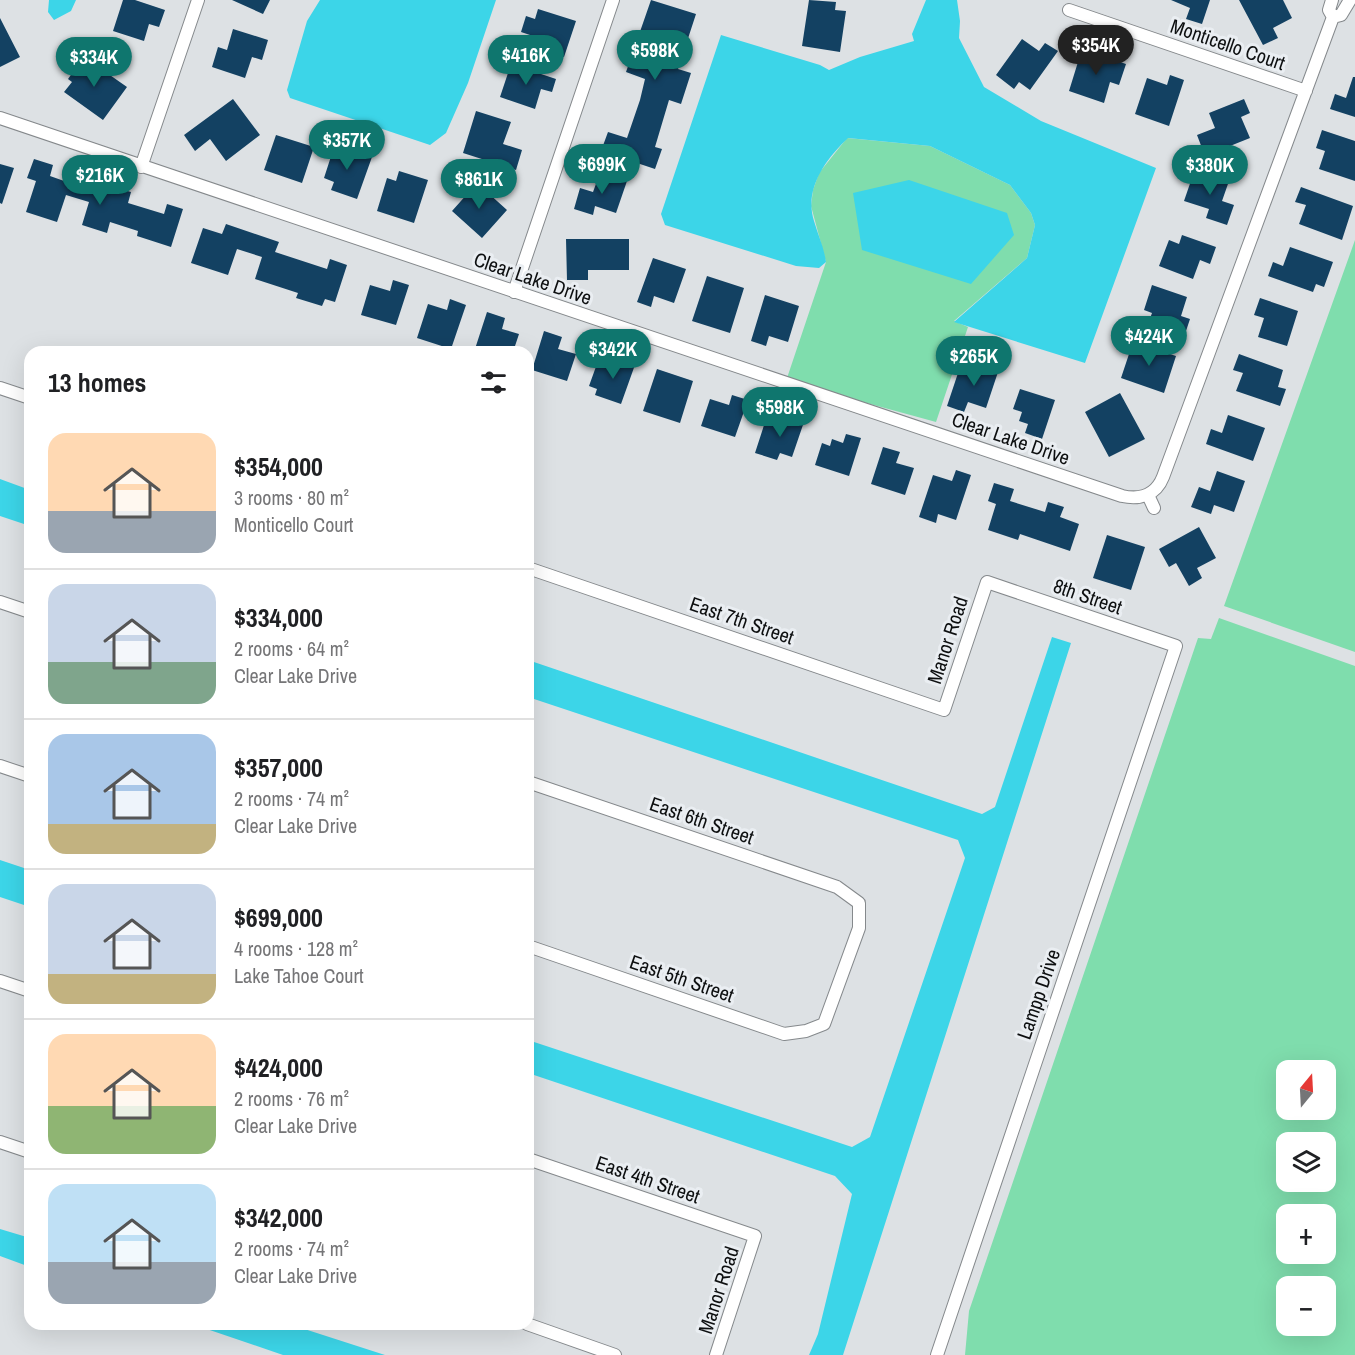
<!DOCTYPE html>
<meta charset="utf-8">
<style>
:root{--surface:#fff;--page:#f2f2f2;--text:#202124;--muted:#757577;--line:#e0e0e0;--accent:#0f766e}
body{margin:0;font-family:"Archivo Narrow",sans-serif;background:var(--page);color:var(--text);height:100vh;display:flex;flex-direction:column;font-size:22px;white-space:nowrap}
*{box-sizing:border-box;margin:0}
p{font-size:20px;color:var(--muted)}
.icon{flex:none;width:33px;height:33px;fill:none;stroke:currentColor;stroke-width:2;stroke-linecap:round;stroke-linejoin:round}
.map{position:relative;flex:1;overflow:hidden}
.sheet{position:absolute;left:24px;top:346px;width:510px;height:984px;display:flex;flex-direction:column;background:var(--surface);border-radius:18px;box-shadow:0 6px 24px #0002}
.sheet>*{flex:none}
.needle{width:39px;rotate:18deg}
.controls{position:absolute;left:1276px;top:1060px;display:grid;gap:12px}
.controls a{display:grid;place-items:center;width:60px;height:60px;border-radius:12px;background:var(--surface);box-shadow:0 6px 24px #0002;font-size:30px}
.price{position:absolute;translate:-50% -51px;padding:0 14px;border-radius:21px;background:var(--accent);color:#fff;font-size:20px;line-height:39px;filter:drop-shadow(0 2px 3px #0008)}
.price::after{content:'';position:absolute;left:50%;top:36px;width:18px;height:14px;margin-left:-9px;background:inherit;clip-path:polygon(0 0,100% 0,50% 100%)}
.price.active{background:#222;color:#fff}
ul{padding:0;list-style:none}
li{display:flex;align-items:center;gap:18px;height:150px;padding:0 24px}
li+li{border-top:2px solid var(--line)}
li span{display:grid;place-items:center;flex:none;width:168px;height:120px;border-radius:18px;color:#555}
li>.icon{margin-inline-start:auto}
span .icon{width:72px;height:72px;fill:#fffc;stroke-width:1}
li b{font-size:26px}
h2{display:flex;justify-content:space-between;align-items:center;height:72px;padding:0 24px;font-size:26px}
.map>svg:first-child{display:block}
.green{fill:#7fddad;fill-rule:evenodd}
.water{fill:#3cd5e8}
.building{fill:#134162}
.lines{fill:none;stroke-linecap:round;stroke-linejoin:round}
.minor-casing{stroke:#85898c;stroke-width:14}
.minor{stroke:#fff;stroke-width:12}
.labels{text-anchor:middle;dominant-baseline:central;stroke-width:6;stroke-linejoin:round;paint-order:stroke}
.street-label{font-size:20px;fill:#0d0f10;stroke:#eaeef2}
</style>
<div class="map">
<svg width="1355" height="1355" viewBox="0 0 1355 1355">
<rect width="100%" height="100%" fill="#dde1e4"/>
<path class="green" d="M847 138 930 146 1010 185 1031 213 1035 225 1027 258 954 321 968 327 936 422 786 381 826 262 811 206 813 190 819 173Z
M1355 240V652L1224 606Z
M1219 618 1355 666V1355H965L969 1311 1198 638 1211 639ZM1287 1071H1326V1110H1287ZM1287 1143H1326V1182H1287ZM1287 1215H1326V1254H1287ZM1287 1287H1326V1326H1287Z"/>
<path class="water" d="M49 0H76L71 11 54 20 48 12Z
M320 0H496L468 83 446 133 430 145 290 98 287 90 307 21Z
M926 0H957L960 21 959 38 984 87 1041 121 1156 168 1085 363 954 322 1027 258 1035 225 1031 213 1010 185 930 146 848 138C825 160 804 189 814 221 818 235 824 247 826 262L819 268 796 266 665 225 661 214 721 35 820 65 829 70 860 57 914 41 912 34Z
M909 180 1007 213 1014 235 971 284 862 250 853 193Z
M0 479 30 490V526L0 516Z
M1052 637 1071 643 843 1355H809L818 1334 852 1194 835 1176 528 1073V1040L852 1147 870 1137 965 858 958 840 528 697V660L982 814 995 807Z
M0 860 30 870V907L0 897Z
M0 1229 30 1238V1267L0 1256Z
M195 1325H292L385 1355H283Z"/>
<path class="building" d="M123 0H135L165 10 159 27 149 24 144 41 113 31Z
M232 0H270L263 14Z
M651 0 696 14 678 69 691 73 681 104 669 100 655 147 662 149 655 169 601 151 608 132 627 138 640 100 645 79 626 72Z
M809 0 836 2 835 10 846 11 840 52 802 46Z
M1171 0H1210L1202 24 1186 19 1190 8Z
M1239 0H1283L1292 18 1273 28 1278 38 1263 45Z
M538 9 576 21 564 57 527 46 530 35 521 32 526 16 535 19Z
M0 18 20 57 0 67Z
M233 29 268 40 262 60 252 57 245 78 212 67 218 47 227 50Z
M1022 39 1039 51 1045 43 1058 51 1030 90 1019 82 1014 89 996 75Z
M1082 49 1126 64 1119 85 1110 82 1104 103 1069 91Z
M84 57 127 87 103 120 64 92 72 82 68 79Z
M511 64 556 79 552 92 541 89 535 109 500 97Z
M1170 75 1184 80 1169 126 1135 114 1147 78 1167 85Z
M1353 77H1355V117L1330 109 1335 94 1346 98Z
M233 99 260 135 226 161 210 139 195 151 184 135Z
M1244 99 1250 113 1241 117 1250 138 1205 156 1197 135 1215 128 1209 113Z
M476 111 511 122 503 144 522 150 516 170 463 153Z
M1322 130 1355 141V181L1319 169 1325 151 1316 148Z
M276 135 314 147 302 183 264 170Z
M335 144 372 157 357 199 331 190 334 182 324 178Z
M34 159 53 165 50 176 84 188 87 179 131 192 128 203 164 214 167 204 183 209 171 247 137 236 138 231 110 222 107 233 82 225 89 202 66 195 57 222 26 212 36 181 27 178Z
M0 164 14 168 2 204 0 203Z
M1195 169 1229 181 1222 201 1234 205 1227 225 1206 218 1209 209 1184 201Z
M399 171 428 180 414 223 377 211 387 178 396 181Z
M600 173 627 181 616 213 595 206 593 215 574 209 580 188 593 192Z
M477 183 507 210 482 238 452 211Z
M1301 187 1353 206 1342 240 1299 224 1306 205 1295 202Z
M226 224 279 242 275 252 327 269 330 259 347 265 335 302 325 299 322 306 296 298 298 293 255 279 262 257 237 249 228 275 191 263 203 228 222 234Z
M1182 235 1216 247 1210 264 1200 260 1193 279 1159 266 1169 240 1179 244Z
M566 239H629V270H588V280H567Z
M1290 247 1333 262 1324 287 1316 284 1313 292 1268 276 1273 262 1283 266Z
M653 258 686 269 674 303 654 296 651 307 637 302Z
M707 276 744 288 730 333 692 321Z
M393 280 409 285 396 325 361 315 370 285 390 291Z
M1152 285 1187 297 1181 316 1190 319 1184 337 1148 324 1152 313 1144 310Z
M765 295 799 306 788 342 769 336 766 346 751 341Z
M1260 298 1298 311 1287 346 1258 337 1264 318 1254 315Z
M450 299 466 305 451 349 417 338 428 304 447 310Z
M487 312 505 318 502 329 519 334 513 352H474Z
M544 331 562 337 558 349 576 354 567 381 532 370Z
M1133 342 1176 356 1164 393 1121 378Z
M1239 354 1283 370 1278 387 1286 389 1280 406 1236 391 1243 373 1233 370Z
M619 357 636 362 621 404 595 395 597 389 589 386 598 361 616 367Z
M981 360 1000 366 986 408 968 402 964 412 947 406 959 370 976 376Z
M657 369 693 381 680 423 643 411Z
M1020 389 1055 400 1042 439 1025 433 1028 424 1019 421 1022 412 1013 409Z
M1120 393 1145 439 1109 457 1085 412Z
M732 395 748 400 735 437 701 426 710 399 729 405Z
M792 414 805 419 792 457 780 453 777 460 755 453 766 419 788 426Z
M1228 415 1265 428 1253 461 1206 444 1211 429 1222 433Z
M846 434 861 438 849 476 815 465 822 443 830 446 832 439 843 443Z
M883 447 900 452 896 463 914 468 905 495 871 484Z
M956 470 971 475 956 520 938 514 936 523 919 517 933 475 952 481Z
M1217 471 1245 481 1234 512 1214 505 1211 514 1191 507 1199 487 1210 491Z
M994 483 1014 489 1010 501 1045 512 1048 502 1064 507 1060 517 1079 524 1070 551 1020 534 1018 540 988 530 996 504 988 501Z
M1199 527 1216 558 1197 568 1202 578 1189 586 1176 563 1169 567 1159 549Z
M1107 535 1145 547 1131 590 1093 578Z"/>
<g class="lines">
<g class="minor-casing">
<path id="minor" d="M1069 10 1306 91
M1333 17 1341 15 1350 0
M0 118 1122 496C1140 500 1156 495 1163 477L1333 17 1329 10 1332 0
M141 167 198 0
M514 292 613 0
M0 388 30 398
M1148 495 1154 508
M528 568 944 710 987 582 1176 646 937 1355
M0 602 30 612
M0 766 30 776
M528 782 837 887 859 903V928L824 1024 806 1031 784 1034 528 946
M0 981 30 991
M0 1142 30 1152
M528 1159 755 1236 716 1355
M527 1324 615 1355"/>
</g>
<use href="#minor" class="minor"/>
</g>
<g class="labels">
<g class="street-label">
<text transform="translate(1228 44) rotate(19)">Monticello Court</text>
<text transform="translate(533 278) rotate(19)">Clear Lake Drive</text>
<text transform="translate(1011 438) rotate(19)">Clear Lake Drive</text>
<text transform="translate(1088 596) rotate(19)">8th Street</text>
<text transform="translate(742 620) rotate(19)">East 7th Street</text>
<text transform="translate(947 640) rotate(-72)">Manor Road</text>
<text transform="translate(702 820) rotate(19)">East 6th Street</text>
<text transform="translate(682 978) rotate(19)">East 5th Street</text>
<text transform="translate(1038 994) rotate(-71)">Lampp Drive</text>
<text transform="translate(648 1179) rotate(19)">East 4th Street</text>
<text transform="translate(718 1290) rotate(-72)">Manor Road</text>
</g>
</g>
</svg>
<div class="controls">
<a><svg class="needle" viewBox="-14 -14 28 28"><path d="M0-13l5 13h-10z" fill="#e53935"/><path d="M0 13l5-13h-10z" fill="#757577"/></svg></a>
<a><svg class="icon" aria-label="layers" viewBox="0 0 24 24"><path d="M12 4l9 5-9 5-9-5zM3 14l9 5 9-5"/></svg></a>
<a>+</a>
<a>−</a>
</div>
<b class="price active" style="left:1096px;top:76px">$354K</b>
<b class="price" style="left:655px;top:81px">$598K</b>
<b class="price" style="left:526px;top:86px">$416K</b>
<b class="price" style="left:94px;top:88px">$334K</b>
<b class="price" style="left:347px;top:171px">$357K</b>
<b class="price" style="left:602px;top:195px">$699K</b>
<b class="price" style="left:1210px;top:196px">$380K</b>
<b class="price" style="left:100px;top:206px">$216K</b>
<b class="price" style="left:479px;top:210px">$861K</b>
<b class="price" style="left:1149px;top:367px">$424K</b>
<b class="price" style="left:613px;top:380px">$342K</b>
<b class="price" style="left:974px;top:387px">$265K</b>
<b class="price" style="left:780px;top:438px">$598K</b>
<section class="sheet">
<h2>13 homes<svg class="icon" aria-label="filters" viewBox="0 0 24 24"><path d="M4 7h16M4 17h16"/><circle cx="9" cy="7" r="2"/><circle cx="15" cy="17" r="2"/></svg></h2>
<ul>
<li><span style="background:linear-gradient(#ffd9b3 65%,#9aa5b1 0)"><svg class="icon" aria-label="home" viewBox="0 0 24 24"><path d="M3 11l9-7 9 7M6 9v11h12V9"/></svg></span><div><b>$354,000</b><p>3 rooms · 80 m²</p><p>Monticello Court</p></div></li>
<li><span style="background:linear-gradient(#c9d6e8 65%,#7fa58c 0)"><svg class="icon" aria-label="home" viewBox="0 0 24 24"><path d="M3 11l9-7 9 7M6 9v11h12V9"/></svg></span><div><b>$334,000</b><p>2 rooms · 64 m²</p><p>Clear Lake Drive</p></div></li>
<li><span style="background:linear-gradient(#a9c7e8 75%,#c2b280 0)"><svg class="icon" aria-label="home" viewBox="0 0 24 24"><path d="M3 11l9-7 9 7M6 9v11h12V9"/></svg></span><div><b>$357,000</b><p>2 rooms · 74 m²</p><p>Clear Lake Drive</p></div></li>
<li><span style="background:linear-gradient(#c9d6e8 75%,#c2b280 0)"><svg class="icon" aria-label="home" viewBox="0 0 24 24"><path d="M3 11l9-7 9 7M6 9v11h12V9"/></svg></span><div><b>$699,000</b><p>4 rooms · 128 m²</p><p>Lake Tahoe Court</p></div></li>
<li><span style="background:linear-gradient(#ffd9b3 60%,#8fb573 0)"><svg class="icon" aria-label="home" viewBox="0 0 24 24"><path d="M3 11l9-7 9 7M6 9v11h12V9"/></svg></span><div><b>$424,000</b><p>2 rooms · 76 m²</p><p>Clear Lake Drive</p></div></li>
<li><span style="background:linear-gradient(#bfe0f5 65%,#9aa5b1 0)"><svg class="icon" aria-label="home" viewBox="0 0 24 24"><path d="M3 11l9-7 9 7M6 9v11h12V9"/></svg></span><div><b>$342,000</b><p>2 rooms · 74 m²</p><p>Clear Lake Drive</p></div></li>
</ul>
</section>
</div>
